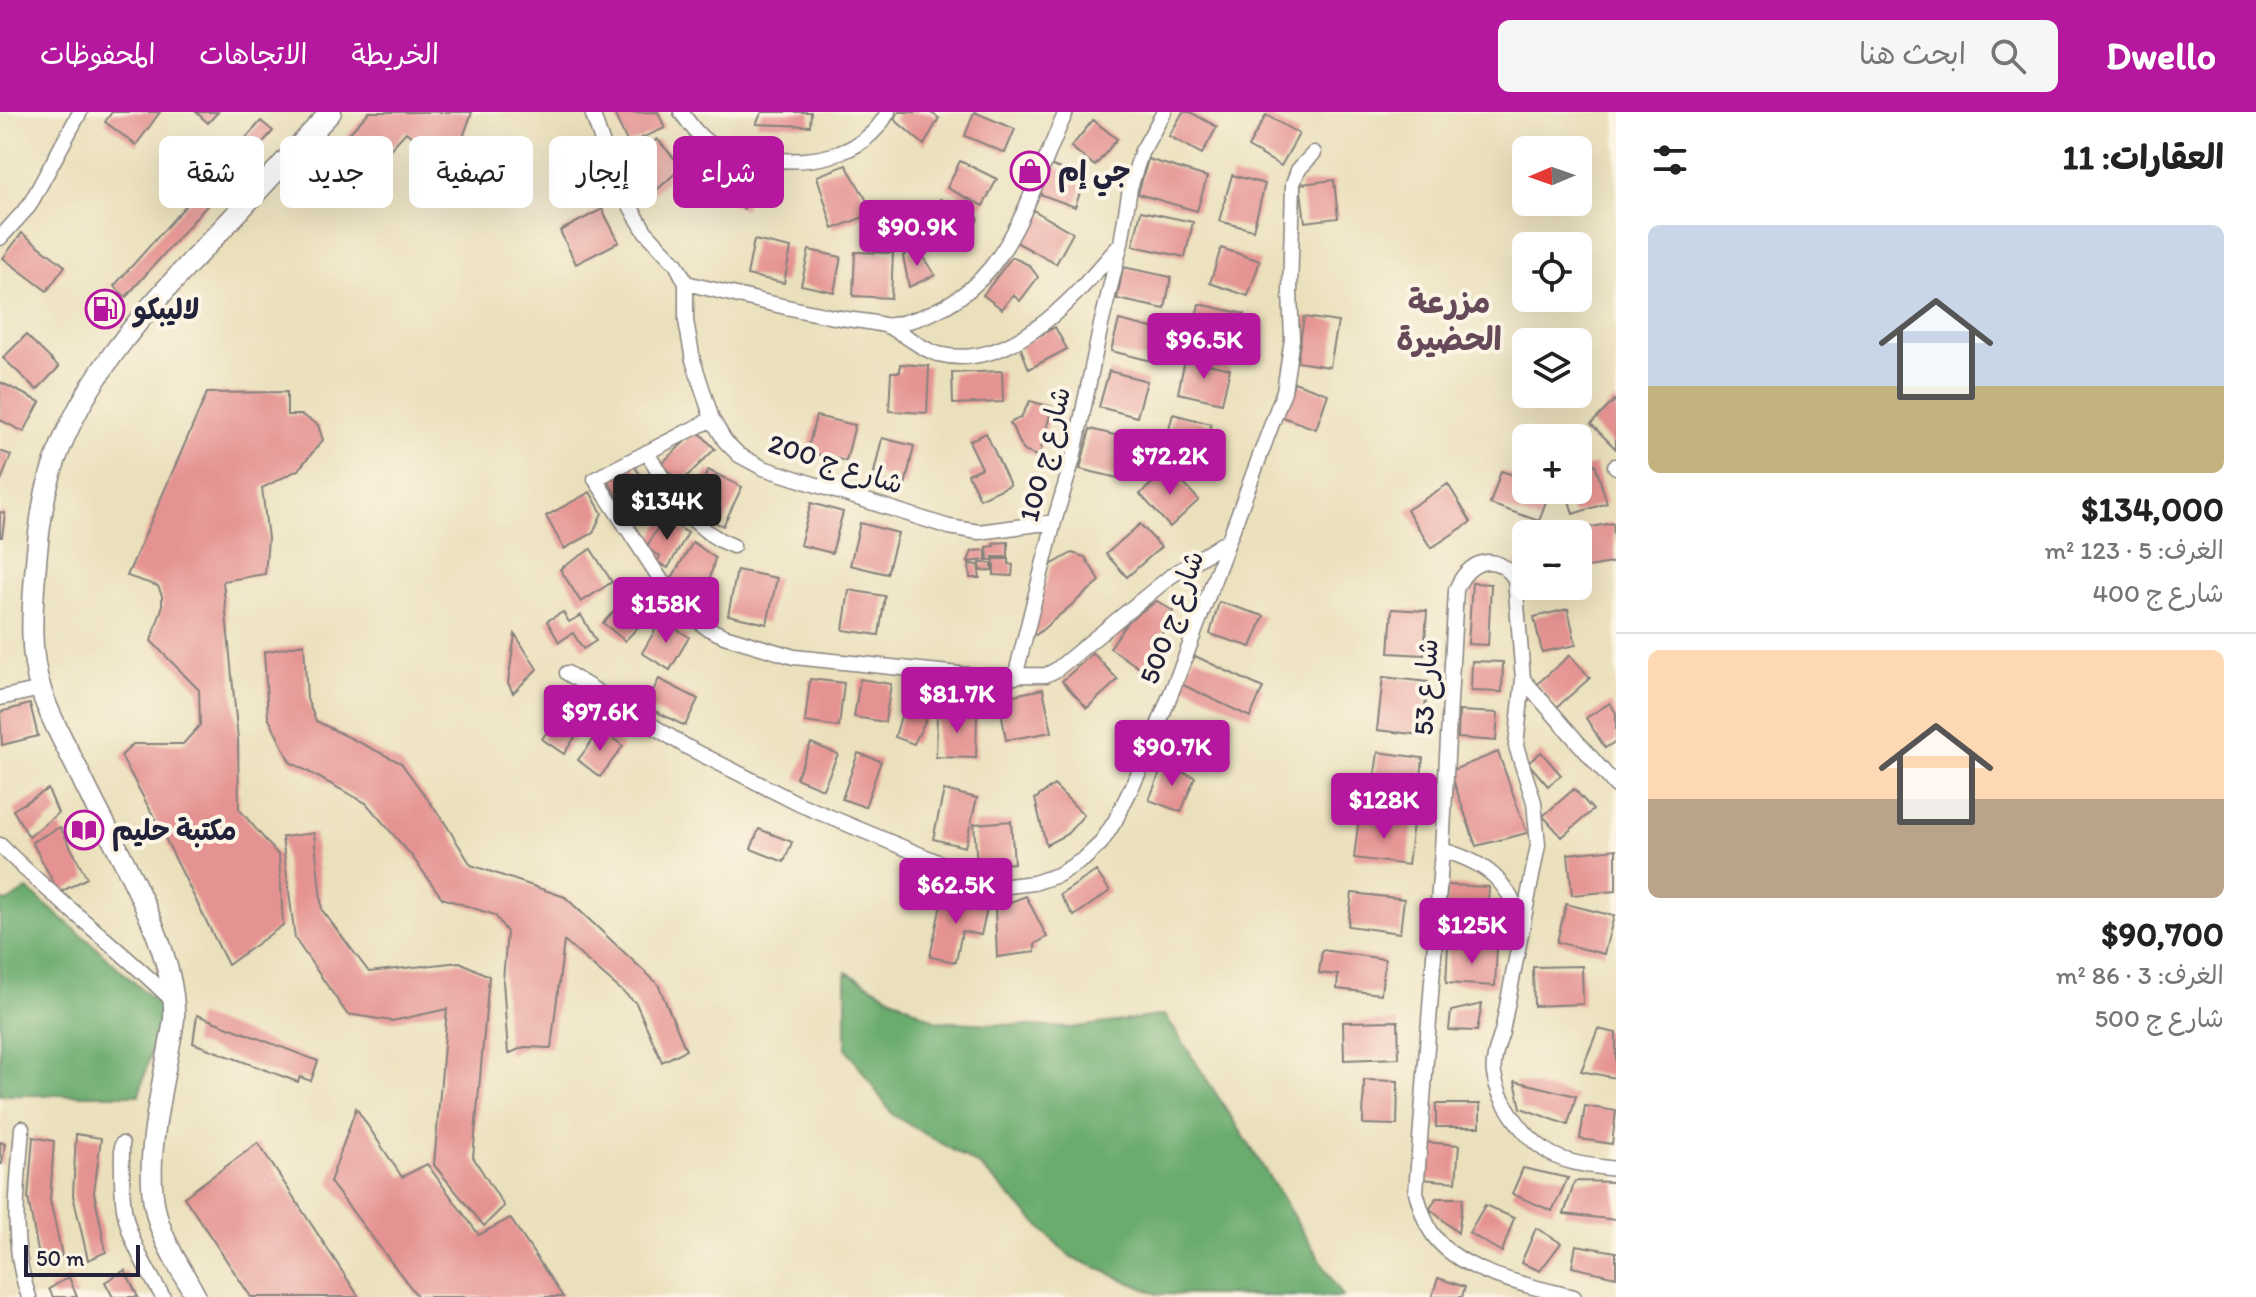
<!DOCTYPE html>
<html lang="ar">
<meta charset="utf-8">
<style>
:root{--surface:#fff;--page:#f6f6f6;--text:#222;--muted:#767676;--line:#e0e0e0;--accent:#b5179e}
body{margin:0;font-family:Itim,"Playpen Sans Arabic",sans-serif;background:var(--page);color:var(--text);direction:rtl;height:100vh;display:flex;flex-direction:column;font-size:30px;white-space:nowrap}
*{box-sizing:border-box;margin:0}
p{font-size:26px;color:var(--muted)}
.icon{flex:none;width:44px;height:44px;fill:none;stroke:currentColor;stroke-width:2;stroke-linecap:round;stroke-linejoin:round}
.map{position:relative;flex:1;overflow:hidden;direction:ltr}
.side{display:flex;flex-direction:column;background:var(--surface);width:640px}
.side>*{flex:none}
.hud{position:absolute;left:24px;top:24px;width:760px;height:72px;direction:rtl;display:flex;gap:16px}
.needle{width:52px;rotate:268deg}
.buttons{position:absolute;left:1512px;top:24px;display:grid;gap:16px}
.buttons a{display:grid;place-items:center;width:80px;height:80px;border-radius:12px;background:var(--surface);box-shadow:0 8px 32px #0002;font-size:40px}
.scale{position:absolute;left:24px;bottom:20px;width:116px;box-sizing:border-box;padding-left:8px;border:4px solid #22223b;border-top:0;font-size:22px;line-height:28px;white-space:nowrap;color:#22223b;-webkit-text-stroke:6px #fcf5e5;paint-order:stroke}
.price{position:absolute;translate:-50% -68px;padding:0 18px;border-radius:8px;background:var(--accent);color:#fff;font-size:26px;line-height:52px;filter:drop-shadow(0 2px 4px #0008)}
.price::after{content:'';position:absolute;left:50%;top:48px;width:24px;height:18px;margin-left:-12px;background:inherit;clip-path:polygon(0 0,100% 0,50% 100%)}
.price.active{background:#222;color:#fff}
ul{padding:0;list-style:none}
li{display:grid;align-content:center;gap:16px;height:424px;padding:0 32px}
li+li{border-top:2px solid var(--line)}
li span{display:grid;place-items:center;height:248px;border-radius:12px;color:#555}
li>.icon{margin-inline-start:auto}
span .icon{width:144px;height:144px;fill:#fffc;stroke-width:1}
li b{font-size:34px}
h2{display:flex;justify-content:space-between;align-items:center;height:96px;padding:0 32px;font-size:34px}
.tag{padding:0 28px;border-radius:12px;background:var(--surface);box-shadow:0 8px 32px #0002;font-size:28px;line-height:72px}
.tag.active{background:var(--accent);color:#fff}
header{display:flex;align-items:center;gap:48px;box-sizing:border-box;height:112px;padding:0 40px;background:var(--accent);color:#fff}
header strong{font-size:38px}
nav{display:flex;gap:44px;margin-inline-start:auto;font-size:28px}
.search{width:560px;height:72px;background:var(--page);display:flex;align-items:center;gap:20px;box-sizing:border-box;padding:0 28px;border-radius:12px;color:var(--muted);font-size:30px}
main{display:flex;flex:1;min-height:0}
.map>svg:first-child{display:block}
.forest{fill:#6aac6e;stroke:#466754;stroke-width:2}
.building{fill:#e59392}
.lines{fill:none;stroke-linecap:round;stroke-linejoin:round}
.street-casing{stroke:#86817c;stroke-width:17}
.secondary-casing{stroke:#86817c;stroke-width:23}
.street{stroke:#fff;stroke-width:14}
.secondary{stroke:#fff;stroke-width:20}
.labels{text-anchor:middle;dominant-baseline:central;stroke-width:8;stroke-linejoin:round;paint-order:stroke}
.poi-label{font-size:28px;font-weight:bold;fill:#22223b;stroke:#fcf5e5;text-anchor:start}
.street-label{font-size:28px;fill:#22223b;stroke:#fcf5e5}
.quarter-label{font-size:32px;font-weight:bold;fill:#664a59;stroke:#fcf5e5}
</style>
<header>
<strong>Dwello</strong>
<div class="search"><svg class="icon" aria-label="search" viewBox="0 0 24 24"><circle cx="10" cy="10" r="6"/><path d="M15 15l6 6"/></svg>ابحث هنا</div>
<nav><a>الخريطة</a><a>الاتجاهات</a><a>المحفوظات</a></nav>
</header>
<main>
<section class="side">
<h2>العقارات: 11<svg class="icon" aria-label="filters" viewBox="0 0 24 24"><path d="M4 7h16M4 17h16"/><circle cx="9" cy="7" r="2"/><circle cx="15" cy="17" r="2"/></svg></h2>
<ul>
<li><span style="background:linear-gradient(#c9d6e8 65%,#c2b280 0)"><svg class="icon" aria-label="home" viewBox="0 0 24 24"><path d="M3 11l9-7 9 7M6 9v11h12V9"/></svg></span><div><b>$134,000</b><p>الغرف: 5 · 123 m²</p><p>شارع ج 400</p></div></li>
<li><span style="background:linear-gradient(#ffd9b3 60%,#b9a48a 0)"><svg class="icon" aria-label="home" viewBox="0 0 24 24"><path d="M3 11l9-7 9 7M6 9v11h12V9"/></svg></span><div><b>$90,700</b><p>الغرف: 3 · 86 m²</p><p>شارع ج 500</p></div></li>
</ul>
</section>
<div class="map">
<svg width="1616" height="1185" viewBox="0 0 1616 1185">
<rect width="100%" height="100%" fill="#fcf5e5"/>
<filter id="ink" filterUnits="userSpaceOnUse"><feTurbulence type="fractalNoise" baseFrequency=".0125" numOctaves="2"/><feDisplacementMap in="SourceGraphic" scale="16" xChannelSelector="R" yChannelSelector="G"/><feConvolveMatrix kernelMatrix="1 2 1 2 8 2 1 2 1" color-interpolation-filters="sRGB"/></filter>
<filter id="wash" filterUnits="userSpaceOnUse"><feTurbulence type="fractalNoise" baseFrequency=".006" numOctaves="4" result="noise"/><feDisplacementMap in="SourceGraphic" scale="32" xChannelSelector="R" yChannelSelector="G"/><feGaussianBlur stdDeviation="1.8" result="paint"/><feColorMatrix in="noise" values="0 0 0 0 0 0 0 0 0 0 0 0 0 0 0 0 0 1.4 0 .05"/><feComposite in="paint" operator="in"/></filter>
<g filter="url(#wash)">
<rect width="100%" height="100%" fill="#ebe0bc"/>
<path class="forest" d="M27 777 90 830 163 897 139 983H0V788L7 790Z
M846 860 936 909 1071 916 1165 903 1250 1034 1343 1185 1157 1182 1069 1144 981 1055 893 1003 846 936Z"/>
<g id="blocks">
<path class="building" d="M112 0H160L136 33 105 10Z
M196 0H218L208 11Z
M369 0H472L460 34 441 49 406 20 344 87 316 57Z
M658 0 665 16 628 32 614 1Z
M762 0H811L810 14 756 12Z
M899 0H929L939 6 924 33 894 7Z
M974 0 1015 17 1005 41 965 24Z
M1183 0H1190L1217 15 1202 42 1169 24Z
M1266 3 1299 22 1281 54 1248 35Z
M1093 8 1117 27 1095 54 1071 35Z
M261 9 273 19 126 185 114 174Z
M657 27 682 55 645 89 620 61Z
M1148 47 1207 65 1197 99 1138 82Z
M960 49 997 67 983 94 947 76Z
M712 51 755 70 744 97 701 78Z
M1047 52 1085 66 1075 95 1037 81Z
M846 53 874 101 833 117 817 64Z
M1232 63 1265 72 1253 118 1219 109Z
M1334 68 1338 106 1305 110 1300 72Z
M940 87 978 106 967 130 928 112Z
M602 97 619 130 576 152 560 119Z
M1033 98 1073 121 1056 152 1016 130Z
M1141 99 1193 110 1185 145 1133 134Z
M22 121 65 154 47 179 3 146Z
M754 128 791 136 784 171 747 163Z
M916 135 935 163 909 175 903 144Z
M1221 136 1260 149 1248 184 1210 171Z
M809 138 841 145 834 180 801 173Z
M855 140 893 141 891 186 853 184Z
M1012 145 1029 153 1038 165 1020 189 1013 183 1002 197 983 183Z
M1123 155 1171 165 1165 197 1117 187Z
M1199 192 1245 202 1238 235 1191 225Z
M1304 205 1338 210 1330 255 1297 250Z
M1119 208 1160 218 1152 249 1111 239Z
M1055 215 1067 237 1029 257 1020 234Z
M26 223 59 255 37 278 3 246Z
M1185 247 1230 257 1222 291 1178 281Z
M900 252 929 254 927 301 889 299 891 260H900Z
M1002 259 1003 290 953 292 952 261Z
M1109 259 1147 269 1137 305 1099 295Z
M0 270 40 290 24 320 0 308Z
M1294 270 1328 282 1316 317 1282 305Z
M287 280V303H302L318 313 323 328 298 358 262 376 268 427 265 462 223 469 238 628 239 697 279 744 283 813 228 853 162 720 121 644 133 632H183L200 613 199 578 151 529 162 496V484L158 474 127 464 207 281Z
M1616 287V337L1591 312Z
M1030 289 1052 295 1039 345 1024 339 1010 311 1021 305Z
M1173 302 1211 312 1202 349 1163 339Z
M816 304 855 313 846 349 807 340Z
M1090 317 1127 326 1118 366 1080 357Z
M697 318 715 337 680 371 661 352Z
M986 321 1010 373 980 387 968 362 982 356 969 329Z
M882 326 914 334 905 374 882 369 883 363 874 361Z
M0 339 11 343 0 371Z
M633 352 649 378 623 394 607 368Z
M1595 352 1607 391 1573 402 1566 378H1578V358Z
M1169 356 1199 388 1170 415 1140 382Z
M708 358 742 375 723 414 689 398Z
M1501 359 1526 367V378H1550L1539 409 1490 392Z
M1448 372 1471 410 1431 436 1407 398Z
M590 380 602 401 593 421 564 437 546 404Z
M811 391 843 400 832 441 800 433Z
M0 400 5 401 2 425H0Z
M663 406 688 421 668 456 657 450 660 444 646 436Z
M860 411 898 421 887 462 850 453Z
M1613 411 1616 450 1583 456 1575 418Z
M1140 412 1161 435 1127 465 1106 442Z
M693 430 715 446 704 491 670 469Z
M1008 430V445H993V448H988L987 435 994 434 993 431Z
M591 437 612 470 581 490 560 457Z
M986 438V448L968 450 972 439Z
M1072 441 1085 445 1100 469 1036 523 1031 520 1051 453Z
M994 447H1009V452L1013 453 1012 464 994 463Z
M1526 447V474L1516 451Z
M980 451H992V458L981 459Z
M969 452 978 453 980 466H970Z
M737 458 777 466 767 512 728 503Z
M639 471 658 494 625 529 603 511Z
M1472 471 1491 472 1488 533 1468 532Z
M1526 474H1551V475L1529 480Z
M849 478 885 484 879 523 843 518Z
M1157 489 1173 499 1144 559 1110 536 1128 509Z
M1219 490 1264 504 1251 535 1210 522Z
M1392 497 1427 499 1424 543 1389 541Z
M1568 497 1576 533 1542 540 1534 505Z
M563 500 569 510 581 503 596 529 583 537 573 521 559 530 547 509Z
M661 508 689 525 670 558 642 541Z
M515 522 537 557 513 581 508 571Z
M304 532 307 587 316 609 401 651 445 711 471 753 565 785 658 872 686 938 662 950 636 891 564 829 551 936 524 935 508 942 503 868 507 820 495 803 442 786 411 743 366 691 290 650 268 605 264 540Z
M1093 541 1118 568 1087 596 1062 569Z
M1570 543 1590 566 1557 595 1537 572Z
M1195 544 1263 576 1250 605 1181 572Z
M1472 549 1503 550 1502 580 1471 579Z
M1383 565 1428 570 1422 623 1377 618Z
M659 567 698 587 685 614 645 594Z
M810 567 844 571 839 615 805 610Z
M860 567 891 572 885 610 854 605Z
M1043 577 1052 620 1006 628 999 586Z
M905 590 932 595 914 632 895 625Z
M1610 591 1616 601V629L1605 636 1586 606Z
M30 592 38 624 2 633 0 600Z
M565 594 586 608 564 642 542 627Z
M1459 599 1498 601 1496 629 1458 626Z
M937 601H977L976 646 936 645Z
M601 617 623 634 600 665 578 648Z
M811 631 838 642 823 677 796 666Z
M1378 640 1423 646 1419 683 1373 677Z
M1498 640 1527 721 1476 734 1450 659Z
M1541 640 1561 663 1548 674 1528 651Z
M858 641 881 649 865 695 842 687Z
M1163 653 1195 665 1181 700 1149 688Z
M1054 673 1084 703 1067 722 1046 733 1035 687Z
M48 677 58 701 29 725 13 698Z
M1574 677 1593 698 1562 725 1543 704Z
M944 678 977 686 965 735 933 727Z
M1359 705 1413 711 1408 753 1354 746Z
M1011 709 1014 751 977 754 974 712Z
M60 715 87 766 59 781 32 730Z
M759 717 792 730 784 750 751 737Z
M314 721 322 798 369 860 460 850 489 864 473 1045 504 1094 484 1114 434 1053 447 897 392 909 347 902 295 827 282 725Z
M1616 737V779L1572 783 1568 742Z
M1096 759 1110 779 1074 804 1060 783Z
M1447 773 1489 775 1487 815 1445 813Z
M1352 781 1404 787 1400 821 1348 814Z
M943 783 988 792 981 823 962 819 956 850 930 845Z
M1026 784 1047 825 1035 832V840L997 845 995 796Z
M1566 792 1614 804 1604 842 1557 830Z
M1448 834 1497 836 1495 874 1446 871Z
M1322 838 1385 847 1381 882 1337 877 1338 863 1319 861Z
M1582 854 1583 892 1534 894 1533 855Z
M1482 892 1477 919 1449 918 1451 899Z
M197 903 318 949 311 969 300 965 298 970 193 931Z
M1398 909 1399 946 1344 948 1343 910Z
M1598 917 1616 921V966L1581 959Z
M1364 968 1398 969 1397 1013 1363 1012Z
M1515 969 1576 984 1568 1013 1521 996Z
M1436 992H1480V1015H1436Z
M1585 994 1616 999 1612 1032 1580 1027Z
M356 996 402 1065 427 1052 479 1123 510 1106 563 1185H418L330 1070Z
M76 1022 101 1026 94 1080 106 1140 88 1148 73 1083Z
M33 1025 54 1029 50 1088 62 1144 40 1150 28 1086Z
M0 1030 5 1032 2 1052H0Z
M1424 1030 1459 1033 1456 1070 1421 1067Z
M258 1031 359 1185H251L184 1085Z
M1523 1056 1568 1066 1552 1099 1512 1082Z
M1575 1069 1616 1070V1108L1564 1102Z
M1436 1086H1463L1458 1121 1430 1097Z
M1485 1093 1514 1106 1502 1140 1469 1121Z
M1536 1116 1561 1131 1540 1159 1521 1151Z
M1576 1133 1616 1140V1165L1572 1155Z
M125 1158 138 1185H113L105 1170Z
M69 1165 77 1185H53L49 1177Z
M1438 1166 1465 1175 1462 1185H1432Z"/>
</g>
</g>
<g filter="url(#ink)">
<use href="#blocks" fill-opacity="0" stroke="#86817c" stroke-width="2"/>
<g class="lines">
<g class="street-casing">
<path id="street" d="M592 0 613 62 634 101 645 119 676 152 686 171V209L693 248 712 307 725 329 739 343 763 356 949 415 979 420 1054 410
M681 0C690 12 697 23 710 32 725 41 740 44 757 46 805 53 862 48 888 0
M0 126 29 94 80 0
M686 171C732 182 778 194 824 203 844 208 865 208 884 213 904 219 918 237 938 242 1012 261 1076 183 1118 135
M887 214C1008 193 1022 95 1066 0
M712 307 595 367 678 494 707 516 724 524 794 545 979 564 1046 563 1056 558 1171 464 1227 429
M647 340C669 377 690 418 733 434
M1615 354 1616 355
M567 561 687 635 799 692 993 773 1008 774 1034 771 1058 763 1084 747 1101 731 1115 709 1141 656 1185 546 1284 279 1292 227 1290 180 1293 72 1298 58 1314 41
M1015 565 1054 410 1073 347 1101 213 1121 131 1130 76 1141 41 1164 0
M1523 567 1516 634 1534 690 1538 733 1502 920C1498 933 1492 948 1494 962 1498 989 1523 1023 1545 1038 1564 1052 1593 1054 1616 1057
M0 586 41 577
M0 733C56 789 119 835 175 891
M1442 738C1487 751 1505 767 1523 810
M22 1016C18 1073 9 1130 29 1185
M122 1032C122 1054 121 1076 124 1097 129 1128 147 1158 163 1185
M1574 1185C1530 1174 1458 1161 1432 1121 1424 1109 1420 1094 1416 1080L1442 738 1456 478C1467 449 1496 438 1515 467L1523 567 1616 674"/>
</g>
<g class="secondary-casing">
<path id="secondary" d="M196 1185C181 1156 161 1128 155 1096 143 1042 166 962 174 907 178 839 114 733 84 671 70 640 51 610 41 578 29 542 32 500 35 463 37 435 40 407 46 379 72 273 151 192 224 115 260 77 295 38 331 0"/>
</g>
<use href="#street" class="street"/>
<use href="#secondary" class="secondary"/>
</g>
</g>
<defs>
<g id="shop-ring" transform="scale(2)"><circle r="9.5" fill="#fcf5e5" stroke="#b5179e" stroke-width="1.5"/><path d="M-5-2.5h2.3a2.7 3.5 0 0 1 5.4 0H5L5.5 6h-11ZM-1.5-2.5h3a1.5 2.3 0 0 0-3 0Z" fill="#b5179e"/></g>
<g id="fuel-ring" transform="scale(2)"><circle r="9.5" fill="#fcf5e5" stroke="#b5179e" stroke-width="1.5"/><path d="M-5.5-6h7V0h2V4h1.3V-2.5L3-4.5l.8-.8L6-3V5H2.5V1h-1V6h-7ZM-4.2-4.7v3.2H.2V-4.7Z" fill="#b5179e"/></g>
<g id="library-ring" transform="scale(2)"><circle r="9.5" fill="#fcf5e5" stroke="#b5179e" stroke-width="1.5"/><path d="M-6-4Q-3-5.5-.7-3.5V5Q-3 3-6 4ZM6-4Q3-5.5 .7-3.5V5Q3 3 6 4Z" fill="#b5179e"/></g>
</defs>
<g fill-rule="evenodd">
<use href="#shop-ring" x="1030" y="59"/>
<use href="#fuel-ring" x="105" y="197"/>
<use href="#library-ring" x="84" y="718"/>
</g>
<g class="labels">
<g class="poi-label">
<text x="1058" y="59">جي إم</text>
<text x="133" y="197">لاليبكو</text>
<text x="112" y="718">مكتبة حليم</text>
</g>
<g class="street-label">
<text transform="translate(1044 342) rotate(-76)">شارع ج 100</text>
<text transform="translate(836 351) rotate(18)">شارع ج 200</text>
<text transform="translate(1171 505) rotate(-70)">شارع ج 500</text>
<text transform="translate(1425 575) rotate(-87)">شارع 53</text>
</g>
<g class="quarter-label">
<text x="1449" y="190">مزرعة<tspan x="1449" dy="37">الحضيرة</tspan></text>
</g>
</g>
</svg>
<div class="buttons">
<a><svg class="needle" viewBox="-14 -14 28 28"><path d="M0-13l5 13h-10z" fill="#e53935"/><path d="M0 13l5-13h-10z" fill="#767676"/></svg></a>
<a><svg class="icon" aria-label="locate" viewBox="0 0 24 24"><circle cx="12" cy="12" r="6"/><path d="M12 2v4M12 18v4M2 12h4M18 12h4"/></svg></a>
<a><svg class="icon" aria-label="layers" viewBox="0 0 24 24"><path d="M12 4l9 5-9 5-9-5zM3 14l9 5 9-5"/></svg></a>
<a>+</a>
<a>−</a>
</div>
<div class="scale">50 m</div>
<b class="price" style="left:917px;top:156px">$90.9K</b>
<b class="price" style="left:1204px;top:269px">$96.5K</b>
<b class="price" style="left:1170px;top:385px">$72.2K</b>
<b class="price active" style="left:667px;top:430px">$134K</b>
<b class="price" style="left:666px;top:533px">$158K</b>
<b class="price" style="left:957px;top:623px">$81.7K</b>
<b class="price" style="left:600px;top:641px">$97.6K</b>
<b class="price" style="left:1172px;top:676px">$90.7K</b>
<b class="price" style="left:1384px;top:729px">$128K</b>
<b class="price" style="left:956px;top:814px">$62.5K</b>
<b class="price" style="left:1472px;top:854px">$125K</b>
<div class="hud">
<a class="tag active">شراء</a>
<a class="tag">إيجار</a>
<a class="tag">تصفية</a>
<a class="tag">جديد</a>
<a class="tag">شقة</a>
</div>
</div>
</main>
